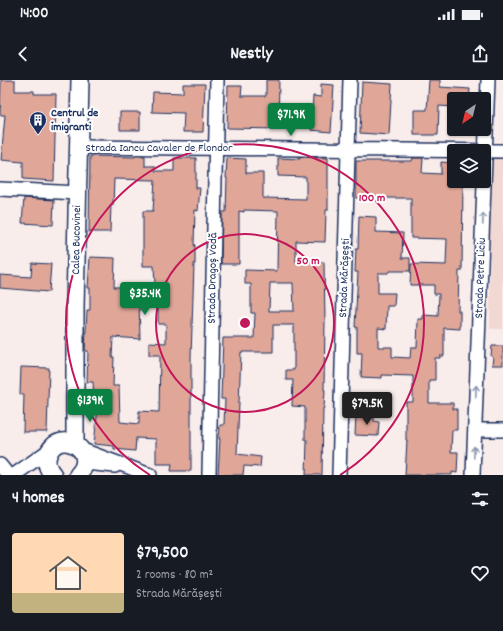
<!DOCTYPE html>
<meta charset="utf-8">
<style>
:root{--surface:#171b24;--page:#20242c;--text:#f1f3f6;--muted:#9ea1a6;--accent:#0b8043}
body{margin:0;font-family:Dekko,sans-serif;background:var(--page);color:var(--text);height:100vh;display:flex;flex-direction:column;font-size:15px;white-space:nowrap}
*{box-sizing:border-box;margin:0}
p{font-size:13px;color:var(--muted)}
.icon{flex:none;width:22px;height:22px;fill:none;stroke:currentColor;stroke-width:2;stroke-linecap:round;stroke-linejoin:round}
.map{position:relative;height:395px;overflow:hidden}
.side{display:flex;flex-direction:column;background:var(--surface);flex:1}
.side>*{flex:none}
.needle{width:26px;rotate:215deg}
.tools{position:absolute;left:447px;top:12px;display:grid;gap:8px}
.tools a{display:grid;place-items:center;width:44px;height:44px;border-radius:4px;background:var(--surface);box-shadow:0 1px 3px #0004;font-size:20px}
.price{position:absolute;translate:-50% -34px;padding:0 9px;border-radius:4px;background:var(--accent);color:#fff;font-size:13px;line-height:26px;filter:drop-shadow(0 1px 2px #0008)}
.price::after{content:'';position:absolute;left:50%;top:24px;width:12px;height:9px;margin-left:-6px;background:inherit;clip-path:polygon(0 0,100% 0,50% 100%)}
.price.active{background:#222;color:#fff}
ul{padding:0;list-style:none}
li{display:flex;align-items:center;gap:12px;height:100px;padding:0 12px}
li span{display:grid;place-items:center;flex:none;width:112px;height:80px;border-radius:4px;color:#555}
li>.icon{margin-inline-start:auto}
span .icon{width:48px;height:48px;fill:#fffc;stroke-width:1}
li b{font-size:17px}
h2{display:flex;justify-content:space-between;align-items:center;height:48px;padding:0 12px;font-size:17px}
.status{display:flex;justify-content:space-between;align-items:center;height:28px;padding:0 20px;background:var(--surface);direction:ltr}
.status svg{height:11px;fill:currentColor}
header{display:flex;justify-content:space-between;align-items:center;height:52px;padding:0 12px;background:var(--surface);font-size:18px;font-weight:800}
.map>svg:first-child{display:block}
.built{fill:#f2d8d2}
.building{fill:#e0a799;stroke:#1b2f5e;fill-rule:evenodd}
.lines{fill:none;stroke-linecap:round;stroke-linejoin:round}
.minor-casing{stroke:#1b2f5e;stroke-width:16}
.major-casing{stroke:#1b2f5e;stroke-width:20}
.minor{stroke:#fff;stroke-width:13}
.major{stroke:#fff;stroke-width:17}
.oneway{stroke:#8d97ae}
.ring{fill:none;stroke:#c2185b;stroke-width:2}
.labels{text-anchor:middle;dominant-baseline:central;stroke-width:4;stroke-linejoin:round;paint-order:stroke}
.poi-label{font-size:12px;font-weight:bold;fill:#1b2f5e;stroke:#fff;text-anchor:start}
.street-label{font-size:12px;fill:#1b2f5e;stroke:#fff}
.centre{fill:#c2185b;stroke:#fff;stroke-width:2}
.ring-label{font-size:12px;text-anchor:middle;font-weight:bold;fill:#c2185b;stroke:#fff;stroke-width:4;stroke-linejoin:round;paint-order:stroke}
</style>
<div class="status"><b>14:00</b><svg viewBox="0 0 49 12"><path d="M0 12V9h3v3zM5 12V6h3v6zM10 12V3h3v9zM15 12V0h3v12zM26 1h20v11H26zM47 4h2v5h-2z"/></svg></div>
<header><svg class="icon" aria-label="back" viewBox="0 0 24 24"><path d="M15 5l-7 7 7 7"/></svg>Nestly<svg class="icon" aria-label="share" viewBox="0 0 24 24"><path d="M12 15V3M7 8l5-5 5 5M5 13v7h14v-7"/></svg></header>
<div class="map">
<svg width="503" height="395" viewBox="0 0 503 395">
<rect width="100%" height="100%" fill="#f9edeb"/>
<filter id="ink" filterUnits="userSpaceOnUse"><feTurbulence type="fractalNoise" baseFrequency=".025" numOctaves="2"/><feDisplacementMap in="SourceGraphic" scale="8" xChannelSelector="R" yChannelSelector="G"/><feConvolveMatrix kernelMatrix="1 2 1 2 8 2 1 2 1" color-interpolation-filters="sRGB"/></filter>
<g filter="url(#ink)">
<path class="built" d="M490 78H503V249H490Z"/>
<path class="building" d="M1 0H15V11H34V14H56L54 101 23 99V82L1 80 5 35H0Z
M266 0H279L278 49 227 48 228 6H242L241 16H266Z
M429 0H440V7L470 9 469 19H454V27L439 26 438 55H414V30H427Z
M362 2 392 4 389 55 360 53Z
M183 4H205L203 52H183L184 33 152 32 153 12 183 13Z
M321 4 334 5 331 52 311 50 313 16 321 17Z
M120 32H140V50H120Z
M90 76 135 77V76H145V86H155V91H174V78H196V108H200L198 131 195 130 194 165H195V184H194L191 278V391H171L172 384H156V359L136 358 135 371 114 369V366L94 364 97 336V319H94L93 302H87L88 271H85L87 230H90V208H88L90 177 115 178 114 207H148V204L155 205 154 186H143V131H153L155 100 114 99 113 125H111L110 152H89ZM139 222H158V244H166V263L149 262V275H160L159 332 139 331V344L120 342 119 306H113L114 277H112L113 257 140 259Z
M300 77 328 78V130H326L325 162 296 161V182H324L325 241 324 310H325L324 328H323L322 395H306L307 360H305V327L292 326 293 300H286V290H294V245H273V272H241L237 374 261 377 260 387 244 386 243 395H218L220 359H219L220 345H224L225 319H221L223 258H254L255 233H251V204H245V190L277 191 278 131 244 130V132L239 131V184H221L222 132H226L227 98H226L227 78 246 79V93H263V118L306 119V97L278 96V78L300 79ZM270 203H293L294 231H269Z
M413 78H423L422 93 441 94V82L454 83V101H463L462 191H459L458 231H460V249L444 248V276H440V278H435V300H429V323H453V329H457V350H452L451 372H458L457 393 452 392V395H405L407 360H406V322H413V296L382 295V298L361 297 362 273H357V247H355L358 192H355L356 169H358L359 136 376 137V152L403 153 402 178H410V191H389L388 193H378V213H395L394 226H387L386 249 378 248V267H392V277L410 278 411 267H417L418 239H423V235L438 236 439 214H434V205H410L411 184 446 185 447 159 411 158V118H356V81H412Z
M24 118 54 120 53 145 22 143Z
M32 183 51 184 49 212 0 208V195L31 197Z
M492 266H503V285H492L493 277 491 276Z
M21 287 49 288 47 352H23L24 314H20Z
M356 336 374 337V341L379 342 378 356 355 355Z"/>
<g class="lines">
<g class="minor-casing">
<path id="minor" d="M79 67 503 71
M0 109 78 113
M475 350H503
M80 369 150 395
M85 383 115 386
M0 385 8 395
M14 395 51 369
M209 395 217 0
M339 395 350 0
M473 395 488 0"/>
</g>
<g class="major-casing">
<path id="major" d="M75 364V227L80 0
M53 395C48 389 45 383 48 375 58 346 101 371 78 395"/>
</g>
<use href="#minor" class="minor"/>
<use href="#major" class="major"/>
</g>
<defs><path id="oneway-shaft" d="M-6 0H5M1.5-3L5.5 0L1.5 3" fill="none" stroke-width="1.6" stroke-linecap="round" stroke-linejoin="round"/></defs>
<g class="oneway">
<use href="#oneway-shaft" transform="translate(483 139) rotate(-88)"/>
<use href="#oneway-shaft" transform="translate(476 311) rotate(-88)"/>
<use href="#oneway-shaft" transform="translate(474 372) rotate(-88)"/>
</g>
</g>
<g class="ring">
<circle cx="245" cy="243" r="89"/>
<path d="M150 395A179 179 0 1 1 340 395"/>
</g>
<defs>
<g id="building-pin" transform="scale(0.9)"><path d="M0 17L-7.5 6A9.5 9.5 0 1 1 7.5 6Z" fill="#1b2f5e" stroke="#fff"/><path d="M-4-6H4V6H1V3H-1V6H-4ZM-2.5-4.3h1.7v1.8h-1.7ZM.8-4.3h1.7v1.8H.8ZM-2.5-1h1.7V.8h-1.7ZM.8-1h1.7V.8H.8Z" fill="#fff"/></g>
</defs>
<g fill-rule="evenodd">
<use href="#building-pin" x="38" y="40"/>
</g>
<g class="labels">
<g class="poi-label">
<text x="51" y="33">Centrul de<tspan x="51" dy="14">imigranti</tspan></text>
</g>
<g class="street-label">
<text x="159" y="68">Strada Iancu Cavaler de Flondor</text>
<text transform="translate(77 160) rotate(-89)">Calea Bucovinei</text>
<text transform="translate(213 198) rotate(-89)">Strada Dragoș Vodă</text>
<text transform="translate(345 198) rotate(-88)">Strada Mărășești</text>
<text transform="translate(481 198) rotate(-88)">Strada Petre Liciu</text>
</g>
</g>
<circle cx="245" cy="243" r="6" class="centre"/>
<g class="ring-label">
<text x="372" y="121">100 m</text>
<text x="308" y="184">50 m</text>
</g>
</svg>
<div class="tools">
<a><svg class="needle" viewBox="-14 -14 28 28"><path d="M0-13l5 13h-10z" fill="#e53935"/><path d="M0 13l5-13h-10z" fill="#9ea1a6"/></svg></a>
<a><svg class="icon" aria-label="layers" viewBox="0 0 24 24"><path d="M12 4l9 5-9 5-9-5zM3 14l9 5 9-5"/></svg></a>
</div>
<b class="price" style="left:291px;top:57px">$71.9K</b>
<b class="price" style="left:145px;top:236px">$35.4K</b>
<b class="price" style="left:90px;top:343px">$139K</b>
<b class="price active" style="left:367px;top:346px">$79.5K</b>
</div>
<section class="side">
<h2>4 homes<svg class="icon" aria-label="filters" viewBox="0 0 24 24"><path d="M4 7h16M4 17h16"/><circle cx="9" cy="7" r="2"/><circle cx="15" cy="17" r="2"/></svg></h2>
<ul>
<li><span style="background:linear-gradient(#ffd9b3 75%,#c2b280 0)"><svg class="icon" aria-label="home" viewBox="0 0 24 24"><path d="M3 11l9-7 9 7M6 9v11h12V9"/></svg></span><div><b>$79,500</b><p>2 rooms · 80 m²</p><p>Strada Mărășești</p></div><svg class="icon" aria-label="heart" viewBox="0 0 24 24"><path d="M12 20l-8-8c-3-5 5-10 8-4 3-6 11-1 8 4z"/></svg></li>
</ul>
</section>
